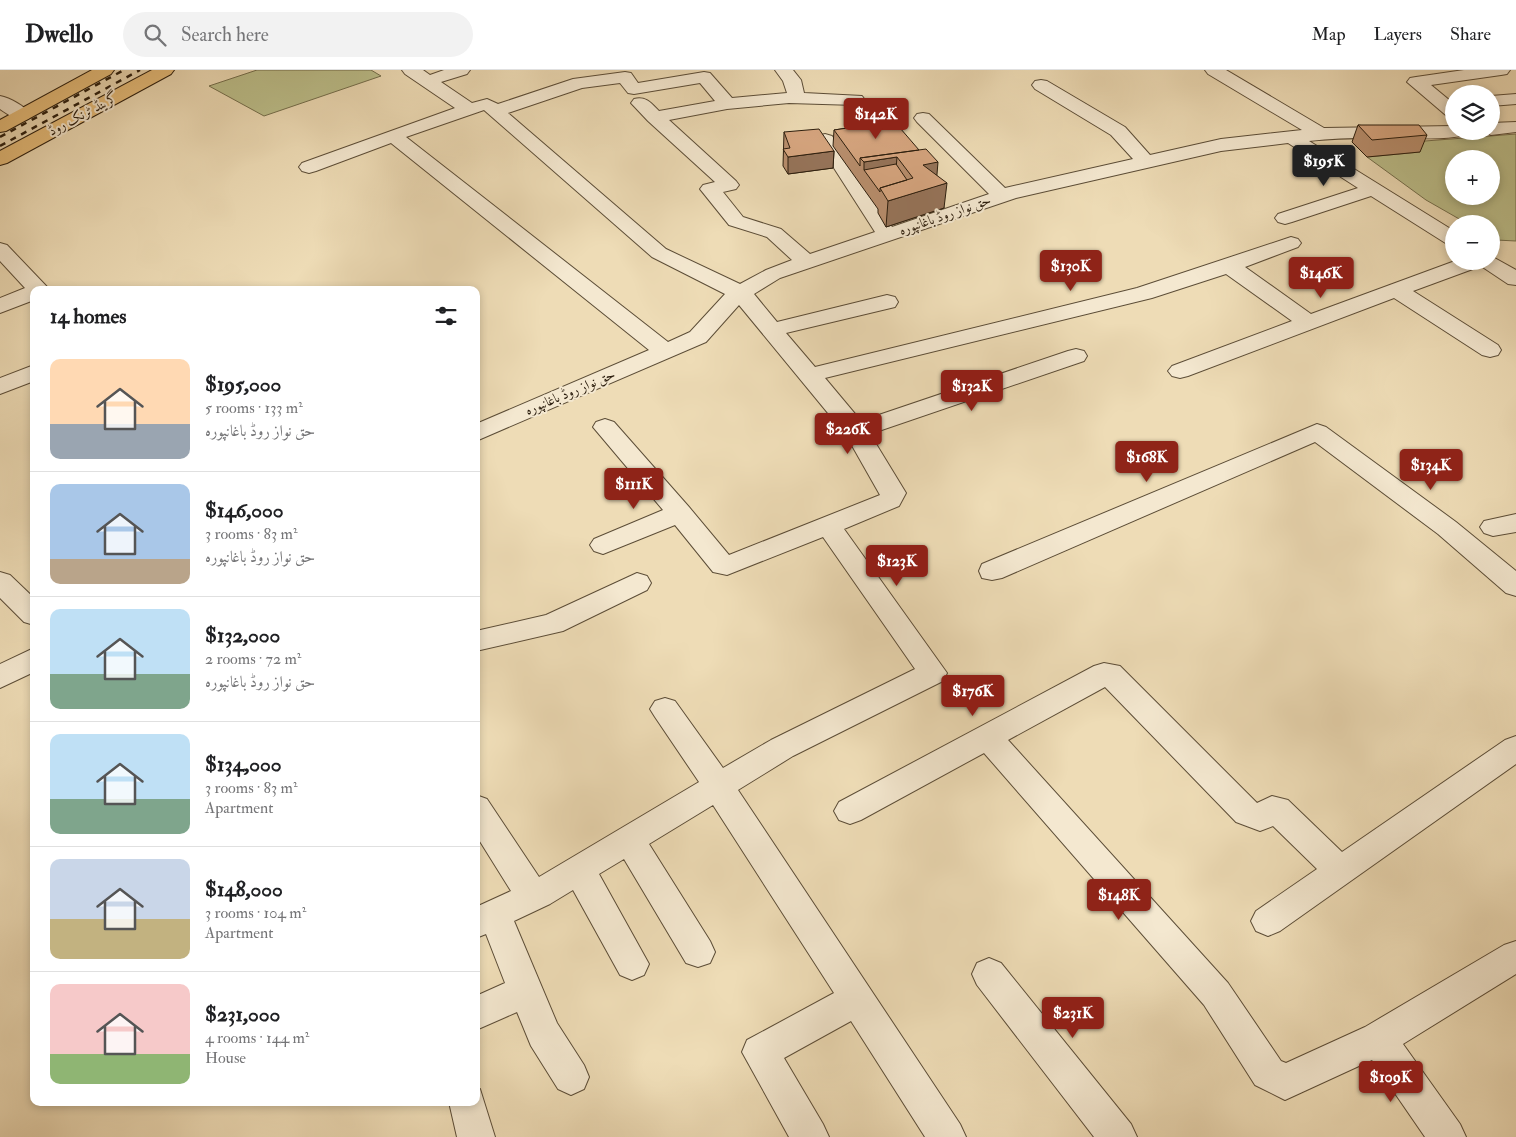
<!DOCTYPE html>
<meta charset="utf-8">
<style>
:root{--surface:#fff;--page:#f2f2f2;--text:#202124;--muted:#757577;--line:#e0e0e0;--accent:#8f2418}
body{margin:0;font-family:"IM FELL Double Pica",Amiri,serif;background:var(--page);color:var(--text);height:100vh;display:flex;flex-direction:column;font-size:19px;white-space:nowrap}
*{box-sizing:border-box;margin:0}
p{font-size:16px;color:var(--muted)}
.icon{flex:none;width:28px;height:28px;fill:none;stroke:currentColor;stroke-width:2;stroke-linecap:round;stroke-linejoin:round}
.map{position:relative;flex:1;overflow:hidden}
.panel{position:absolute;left:30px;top:216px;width:450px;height:820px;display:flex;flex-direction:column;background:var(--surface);border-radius:10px;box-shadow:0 2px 8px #0003}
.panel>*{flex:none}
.buttons{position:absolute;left:1445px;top:15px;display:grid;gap:10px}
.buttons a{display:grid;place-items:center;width:55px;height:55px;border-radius:50%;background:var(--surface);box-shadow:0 2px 8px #0003;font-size:25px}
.price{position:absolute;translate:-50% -42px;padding:0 11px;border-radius:5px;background:var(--accent);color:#fff;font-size:16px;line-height:32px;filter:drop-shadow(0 1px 2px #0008)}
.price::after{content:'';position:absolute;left:50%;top:30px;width:15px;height:11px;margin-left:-8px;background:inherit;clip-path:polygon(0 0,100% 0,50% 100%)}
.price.on{background:#222;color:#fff}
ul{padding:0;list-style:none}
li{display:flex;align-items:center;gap:15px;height:125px;padding:0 20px}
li+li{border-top:1px solid var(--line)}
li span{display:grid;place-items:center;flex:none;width:140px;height:100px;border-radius:10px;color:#555}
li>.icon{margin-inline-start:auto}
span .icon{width:60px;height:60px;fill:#fffc;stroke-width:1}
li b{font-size:21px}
h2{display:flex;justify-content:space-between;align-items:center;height:60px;padding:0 20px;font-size:21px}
header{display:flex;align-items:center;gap:30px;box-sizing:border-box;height:70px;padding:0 25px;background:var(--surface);border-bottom:1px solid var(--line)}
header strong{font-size:24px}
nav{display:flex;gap:28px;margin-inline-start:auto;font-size:18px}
.search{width:350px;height:45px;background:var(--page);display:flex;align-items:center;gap:12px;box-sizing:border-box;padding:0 18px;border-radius:28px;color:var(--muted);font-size:19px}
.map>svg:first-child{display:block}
.green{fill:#bcbf8b;stroke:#746e4c;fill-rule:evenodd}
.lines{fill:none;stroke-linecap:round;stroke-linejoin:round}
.minor-casing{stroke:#5c4d37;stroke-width:2}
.major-casing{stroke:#2b1d0d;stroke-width:2}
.minor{fill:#f4e8d0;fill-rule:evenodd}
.major{fill:#e7be7b;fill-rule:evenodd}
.rail{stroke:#2b1d0d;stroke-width:2.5;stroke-dasharray:6 6;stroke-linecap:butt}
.wall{fill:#b98f6e;stroke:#2b1d0d}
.shaded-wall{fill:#96745a;stroke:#2b1d0d}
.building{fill:#d7a680;stroke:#2b1d0d}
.labels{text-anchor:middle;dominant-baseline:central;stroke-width:4;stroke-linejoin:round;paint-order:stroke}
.far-street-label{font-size:14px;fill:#2b1d0d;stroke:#f4e8d0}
</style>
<header>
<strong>Dwello</strong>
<div class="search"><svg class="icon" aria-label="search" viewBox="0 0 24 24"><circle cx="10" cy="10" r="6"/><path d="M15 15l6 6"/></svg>Search here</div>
<nav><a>Map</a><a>Layers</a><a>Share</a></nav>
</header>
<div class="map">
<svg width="1516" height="1067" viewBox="0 0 1516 1067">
<rect width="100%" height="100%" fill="#eedcb6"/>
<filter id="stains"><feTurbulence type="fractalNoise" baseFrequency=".004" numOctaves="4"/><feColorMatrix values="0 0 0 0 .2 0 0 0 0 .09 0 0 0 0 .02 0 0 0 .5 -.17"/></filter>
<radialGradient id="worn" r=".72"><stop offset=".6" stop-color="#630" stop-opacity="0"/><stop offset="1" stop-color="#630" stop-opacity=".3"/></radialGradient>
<path class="green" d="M257 0H371L381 6 264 46 209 16Z
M1516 64V171L1496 170 1491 167V154H1468L1426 130 1367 87 1420 82 1412 72ZM1454 89H1491V126H1454Z"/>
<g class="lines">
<g class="minor-casing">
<path id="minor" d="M402 0H423L430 5 444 0H470L467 4 441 12 472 33 487 29 498 34 573 9 625 2 631 3 638 13 704 2 710 3 732 28 787 23 783 11 775 0H793L801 10 804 23 862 26 865 30 862 34 856 35 789 33 727 39 669 50 736 111 739 115 736 119 723 122 743 147 781 159 810 184 875 162 816 70 818 66 825 64 832 66 892 157 989 124 917 52 914 48 917 44 923 43 929 44 1005 118 1133 89 1111 65 1035 19 1032 15 1035 11 1041 10 1047 11 1125 57 1150 85 1221 69 1302 60 1208 4 1205 0H1226L1324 58 1454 56V61H1467L1465 65C1445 70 1423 68 1403 68 1371 68 1340 67 1309 71L1454 161V176L1447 174 1371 126 1292 152 1285 154 1278 152 1275 148 1278 144 1358 118 1288 73 1221 81 1016 128 780 208 754 224 777 252 887 225 895 227 898 232 895 237 786 263 815 297 1137 218 1291 167 1298 169 1301 173 1298 177 1245 197 1311 244 1455 191H1491V186L1516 200V215L1508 214 1481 196 1413 221 1498 275 1501 280 1498 285 1490 287 1482 285 1394 228 1188 306 1180 308 1172 306 1168 301 1172 296 1292 251 1226 204 1152 228 825 308 861 351 1068 281 1076 279 1084 281 1087 286 1084 291 870 364 906 423 899 436 844 459 947 603 943 611 793 686 738 720 960 1054 966 1067H925L851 951 784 988 823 1054 829 1067H789L742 982 747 970 834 923 713 735 649 774 710 871 715 882 710 893 698 897 686 893 624 789 599 804 649 894 644 905 632 910 620 905 573 820 550 834 514 851 557 953 584 995 589 1007 584 1019 571 1025 558 1019 531 976 517 942 476 960V926L505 913 486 864 476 868V837L511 821 476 765V725L487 729 539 807 699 712 655 647 650 639 655 631 665 628 675 631 723 698 771 670 915 599 823 467 727 505 713 502 675 455 603 484 594 481 590 475 594 469 663 440 593 357 596 352 605 349 614 352 689 437 729 485 880 425 846 365 739 235 706 272 476 371V354L649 280 391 73 316 101 309 103 302 101 299 97 302 93 455 38 405 4ZM620 13 628 23 634 24 700 13 715 31 659 41C651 33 646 26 634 29L631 33 648 51 715 112 703 115 700 119 729 155 767 167 792 190 766 200 740 214 666 179 508 43 582 18ZM484 40 652 187 725 224 690 262 668 272 406 67Z
M1464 0H1510L1507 4 1501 5 1431 15 1454 34V48L1448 47 1407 12 1410 8 1416 7Z
M1516 24V34L1491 36V26Z
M0 26C10 28 25 36 31 45L28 49C17 52 9 45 0 39Z
M1516 52V62L1491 65 1483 61H1491V53Z
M0 173 7 175 50 220H34V230L0 243V228L25 218 0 191Z
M34 295V311L0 324V308Z
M1317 354 1326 357 1456 452 1516 501V526L1506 523 1438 464 1315 372 1002 508 992 510 982 508 979 501 982 494Z
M1516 444V462L1493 466 1484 463 1480 457 1484 451Z
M0 502 10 505 34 528V555L24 552 0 528Z
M637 503 647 506 651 513 647 520 563 561 476 581V561L546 545Z
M34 578V602L0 618V594Z
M1104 593 1120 596 1257 733 1272 726 1288 730 1342 782 1505 670 1516 666V694L1280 861 1268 866 1256 861 1251 851 1256 841 1317 799 1273 756 1260 761 1236 752 1105 617 1008 670 1228 913 1281 991 1286 993 1365 957 1504 875 1516 871V904L1403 974 1460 1054 1466 1067H1425L1372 990 1285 1030 1255 1015 1204 935 984 683 861 750 850 754 839 750 834 741 839 732 1094 596Z
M989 888 1001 893 1131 1054 1137 1067H1094L977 915 972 904 977 893Z
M476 1018 480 1019 495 1067H457L449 1032H476Z"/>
</g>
<g class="major-casing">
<path id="major" d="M92 0H114L111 4 6 61 0 62V50Z
M152 0H174L171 4 7 93 0 95V81Z"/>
</g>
<use href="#minor" class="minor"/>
<use href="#major" class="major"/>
<path class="rail" d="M0 67 124 0
M0 76 140 0"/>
</g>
<path class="wall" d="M894 51 937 106 944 138 886 157 878 143V139L833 76 834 60Z
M1358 55 1427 65 1420 82 1367 87 1352 72Z
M784 62 834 81 833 98 788 104 783 96Z"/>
<path class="shaded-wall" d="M834 81 833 98 788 104V87Z
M897 87 895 112 864 100V92Z
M899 90 938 92 936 116 947 113 944 138 886 157 888 131 933 117Z"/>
<path class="building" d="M894 51 919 80 860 88V96L834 60Z
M1358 55H1419L1427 65 1372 70Z
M819 59 834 81 788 87 783 79 790 78 784 62Z
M926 79 938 92 923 95 947 113 888 131 880 118 913 108 897 87 864 92 860 88Z
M896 94 907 110 880 118V122L864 100Z"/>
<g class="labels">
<g class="far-street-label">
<text transform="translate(83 44) rotate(-28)">گرینڈ ٹرنک روڈ</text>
<text transform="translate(945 145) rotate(-19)">حق نواز روڈ باغانپورہ</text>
<text transform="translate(570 322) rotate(-23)">حق نواز روڈ باغانپورہ</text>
</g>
</g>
<rect width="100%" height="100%" filter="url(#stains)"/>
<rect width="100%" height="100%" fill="url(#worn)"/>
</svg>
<div class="buttons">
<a><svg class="icon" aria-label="layers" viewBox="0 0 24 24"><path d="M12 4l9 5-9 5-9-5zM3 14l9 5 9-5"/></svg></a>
<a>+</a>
<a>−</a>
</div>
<b class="price" style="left:876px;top:70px">$142K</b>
<b class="price on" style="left:1324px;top:117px">$195K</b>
<b class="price" style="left:1071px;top:222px">$130K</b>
<b class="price" style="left:1321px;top:229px">$146K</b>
<b class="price" style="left:972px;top:342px">$132K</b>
<b class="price" style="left:848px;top:385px">$226K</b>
<b class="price" style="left:1147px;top:413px">$168K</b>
<b class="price" style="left:1431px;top:421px">$134K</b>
<b class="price" style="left:634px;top:440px">$111K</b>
<b class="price" style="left:897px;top:517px">$123K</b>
<b class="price" style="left:973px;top:647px">$176K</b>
<b class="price" style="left:1119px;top:851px">$148K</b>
<b class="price" style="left:1073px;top:969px">$231K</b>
<b class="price" style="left:1391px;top:1033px">$109K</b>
<section class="panel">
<h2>14 homes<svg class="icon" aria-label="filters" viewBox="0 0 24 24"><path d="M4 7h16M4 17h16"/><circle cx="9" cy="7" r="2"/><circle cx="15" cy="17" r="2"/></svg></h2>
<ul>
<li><span style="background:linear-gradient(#ffd9b3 65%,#9aa5b1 0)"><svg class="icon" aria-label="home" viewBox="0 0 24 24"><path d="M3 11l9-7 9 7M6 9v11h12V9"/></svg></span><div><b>$195,000</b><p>5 rooms · 133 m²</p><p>حق نواز روڈ باغانپورہ</p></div></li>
<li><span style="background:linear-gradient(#a9c7e8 75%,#b9a48a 0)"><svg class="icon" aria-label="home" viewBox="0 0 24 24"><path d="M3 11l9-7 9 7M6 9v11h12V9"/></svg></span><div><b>$146,000</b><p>3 rooms · 83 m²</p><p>حق نواز روڈ باغانپورہ</p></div></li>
<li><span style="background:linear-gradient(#bfe0f5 65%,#7fa58c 0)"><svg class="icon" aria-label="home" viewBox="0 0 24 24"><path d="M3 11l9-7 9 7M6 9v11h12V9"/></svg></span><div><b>$132,000</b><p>2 rooms · 72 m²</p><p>حق نواز روڈ باغانپورہ</p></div></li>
<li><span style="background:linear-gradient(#bfe0f5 65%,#7fa58c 0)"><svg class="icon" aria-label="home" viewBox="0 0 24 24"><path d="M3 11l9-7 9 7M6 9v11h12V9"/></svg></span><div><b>$134,000</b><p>3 rooms · 83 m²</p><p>Apartment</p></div></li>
<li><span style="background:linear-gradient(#c9d6e8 60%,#c2b280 0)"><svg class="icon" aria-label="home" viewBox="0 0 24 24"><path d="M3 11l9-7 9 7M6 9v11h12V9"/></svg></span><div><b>$148,000</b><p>3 rooms · 104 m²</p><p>Apartment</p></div></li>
<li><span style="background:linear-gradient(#f6c9c9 70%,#8fb573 0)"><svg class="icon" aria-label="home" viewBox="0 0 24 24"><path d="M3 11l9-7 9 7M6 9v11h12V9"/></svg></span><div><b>$231,000</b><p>4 rooms · 144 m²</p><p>House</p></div></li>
</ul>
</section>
</div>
